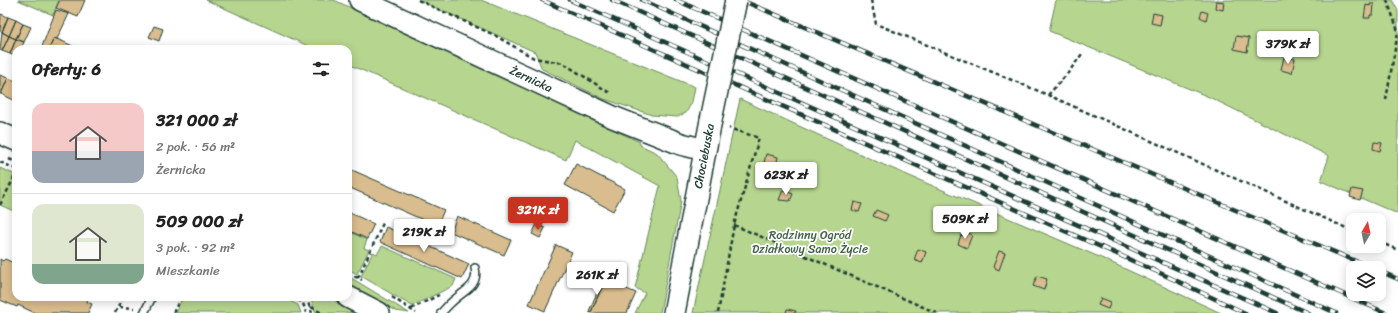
<!DOCTYPE html>
<html lang="pl">
<meta charset="utf-8">
<style>
:root{--surface:#fff;--page:#f2f2f2;--text:#222;--muted:#767676;--line:#e0e0e0;--accent:#c8321e}
body{margin:0;font-family:Sriracha,sans-serif;background:var(--page);color:var(--text);height:100vh;display:flex;flex-direction:column;font-size:15px;white-space:nowrap}
*{box-sizing:border-box;margin:0}
p{font-size:13px;color:var(--muted)}
.icon{flex:none;width:22px;height:22px;fill:none;stroke:currentColor;stroke-width:2;stroke-linecap:round;stroke-linejoin:round}
.map{position:relative;flex:1;overflow:hidden}
.panel{position:absolute;left:12px;top:45px;width:340px;height:256px;display:flex;flex-direction:column;background:var(--surface);border-radius:12px;box-shadow:0 2px 10px #0003}
.panel>*{flex:none}
.needle{width:26px;rotate:9deg}
.controls{position:absolute;left:1346px;top:213px;display:grid;gap:8px}
.controls a{display:grid;place-items:center;width:40px;height:40px;border-radius:8px;background:var(--surface);box-shadow:0 2px 10px #0003;font-size:20px}
.price{position:absolute;translate:-50% -34px;padding:0 9px;border-radius:4px;background:#fff;color:#222;font-size:13px;line-height:26px;filter:drop-shadow(0 1px 2px #0008)}
.price::after{content:'';position:absolute;left:50%;top:24px;width:12px;height:9px;margin-left:-6px;background:inherit;clip-path:polygon(0 0,100% 0,50% 100%)}
.price.selected{background:var(--accent);color:#fff}
ul{padding:0;list-style:none}
li{display:flex;align-items:center;gap:12px;height:100px;padding:0 20px}
li+li{border-top:1px solid var(--line)}
li span{display:grid;place-items:center;flex:none;width:112px;height:80px;border-radius:12px;color:#555}
li>.icon{margin-inline-start:auto}
span .icon{width:48px;height:48px;fill:#fffc;stroke-width:1}
li b{font-size:17px}
h2{display:flex;justify-content:space-between;align-items:center;height:48px;padding:0 20px;font-size:17px}
.map>svg:first-child{display:block}
.green{fill:#b6d58e;stroke:#6a8961}
.building{fill:#dabd8e;stroke:#1f3d34}
.lines{fill:none;stroke-linecap:round;stroke-linejoin:round}
.lane-casing{stroke:#1f3d34;stroke-width:10}
.secondary-casing{stroke:#1f3d34;stroke-width:24}
.path{stroke:#1f3d34;stroke-width:2.5;stroke-dasharray:4 3;stroke-linecap:butt}
.lane{stroke:#fff;stroke-width:7}
.secondary{stroke:#fff;stroke-width:21}
.rail-casing{stroke:#1f3d34;stroke-width:4.5}
.rail{stroke:#fff;stroke-width:3;stroke-dasharray:9;stroke-linecap:butt}
.secondary-bridge-casing{stroke:#1f3d34;stroke-width:24;stroke-linecap:butt}
.secondary-bridge{stroke:#fff;stroke-width:21}
.labels{text-anchor:middle;dominant-baseline:central;stroke-width:3.5;stroke-linejoin:round;paint-order:stroke}
.street-label{font-size:12px;fill:#1f3d34;stroke:#fff}
.park-label{font-size:12px;fill:#45634a;stroke:#fff}
</style>
<div class="map">
<svg width="1398" height="313" viewBox="0 0 1398 313">
<rect width="100%" height="100%" fill="#fff"/>
<filter id="ink" filterUnits="userSpaceOnUse"><feTurbulence type="fractalNoise" baseFrequency=".025" numOctaves="2"/><feDisplacementMap in="SourceGraphic" scale="8" xChannelSelector="R" yChannelSelector="G"/><feConvolveMatrix kernelMatrix="1 2 1 2 8 2 1 2 1" color-interpolation-filters="sRGB"/></filter>
<g filter="url(#ink)">
<path class="green" d="M18 0H59L53 15Z
M206 0H334L640 142V145L657 153 677 177 681 201 660 313H635L645 293 635 288 660 186 575 140 566 160 348 64V49H315Z
M418 0H481L695 87 692 102 686 113 677 117 652 115 604 99 542 69 535 52Z
M1056 0H1393L1398 11V214L1321 181 1329 156 1209 97 1049 31Z
M740 99 884 165 1097 256 1221 313H693Z
M0 168 16 175V212L0 205Z
M348 231 367 240 364 248 369 250 357 274 348 269Z
M382 246 456 279 453 286 412 306 361 276 373 252 377 254Z
M348 276 409 313 396 311 348 285Z
M183 297H282L298 305 301 313H175Z
M310 297H328L358 313H316Z"/>
<path class="building" d="M60 0H85L78 17 56 8Z
M1216 1 1224 2 1223 10 1215 8Z
M1370 4H1374L1373 15H1370V18H1364L1366 5 1370 6Z
M56 10 69 14 57 39 54 38 49 49H41Z
M1202 11 1208 13 1206 20 1200 17Z
M1153 13 1162 15 1160 25 1151 23Z
M1 14 8 17 2 32 0 31Z
M8 17 16 20 9 36 2 32Z
M16 20 23 24 16 39 9 36Z
M23 24 31 27 24 42 16 39Z
M154 26 163 29 159 41 149 37Z
M2 32 9 36 2 51 0 50Z
M9 36 16 39 10 54 2 51Z
M1236 36 1249 38 1247 52 1234 49Z
M54 38 62 41 79 49H49Z
M16 39 24 42 21 49H16V57L10 54Z
M1284 57 1295 59 1292 73 1281 70Z
M0 75 8 78 1 94H0Z
M8 78 16 81V101L1 94Z
M1374 142 1382 143 1380 151 1373 149Z
M766 154 778 157 776 166 764 163Z
M576 164 625 189 613 211 565 185Z
M352 170 444 210 437 226 348 187V180Z
M1352 189 1363 191 1360 200 1350 197Z
M783 190 793 194 790 201 779 200Z
M854 202 862 204 859 212 852 210Z
M876 210 888 215 885 221 873 216Z
M348 212 374 224 367 239 348 230Z
M457 216 511 240 504 255 451 232Z
M537 224 545 228 540 238 532 234Z
M386 227 469 264 462 279 380 242Z
M967 232 972 235 967 248 958 244 961 235 965 236Z
M556 245 572 252 545 311 529 304Z
M918 249 926 252 922 263 914 260Z
M999 251 1005 253 999 270 993 267Z
M0 259 3 261 5 259 16 264V297H84L88 299 87 302 92 304 88 313H35L18 305 17 307 0 300Z
M1037 276 1047 279 1044 290 1033 286Z
M603 279 605 280 591 312 589 311Z
M603 279 636 293 627 313H592L589 312H591L605 280Z
M1101 298 1111 302 1108 309 1098 305Z
M787 309 796 311 795 313H786Z"/>
<g class="lines">
<g class="lane-casing">
<path id="lane" d="M144 313 152 297
M441 313C445 309 449 304 454 300 465 290 479 286 475 268"/>
</g>
<g class="secondary-casing">
<path id="secondary" d="M360 0 613 117 681 144 705 150
M0 133 16 140
M348 297 379 313
M674 313 711 120"/>
</g>
<path class="path" d="M418 0 494 35 534 58 563 63 610 93
M871 0 876 24 1048 95 1353 231
M1387 0 1398 31
M1048 95 1068 73 1082 54
M1386 100 1398 32
M9 159 16 162
M0 162 16 169
M0 205 16 174
M734 225 937 313
M1379 242 1398 250
M348 273 362 280
M358 278 384 221
M291 297 303 303 306 313
M306 297 312 313
M392 297 416 313
M119 307 134 308
M311 307 322 313
M411 309 439 295
M115 313 123 297
M173 313 181 297
M718 313 734 225 759 138 729 128"/>
<use href="#lane" class="lane"/>
<use href="#secondary" class="secondary"/>
<g class="rail-casing">
<path id="rail" d="M542 0 1160 273 1245 313
M570 0 1277 313
M612 0 1308 313
M642 0 1336 313
M676 0 1386 313
M741 0 1372 268
M1379 271 1398 279"/>
</g>
<use href="#rail" class="rail"/>
<g class="secondary-bridge-casing">
<path id="secondary-bridge" d="M711 120 736 0"/>
</g>
<use href="#secondary-bridge" class="secondary-bridge"/>
</g>
</g>
<g class="labels">
<g class="street-label">
<text transform="translate(531 79) rotate(25)">Żernicka</text>
<text transform="translate(704 156) rotate(-79)">Chociebuska</text>
</g>
<g class="park-label">
<text x="810" y="235">Rodzinny Ogród<tspan x="810" dy="14">Działkowy Samo Życie</tspan></text>
</g>
</g>
</svg>
<div class="controls">
<a><svg class="needle" viewBox="-14 -14 28 28"><path d="M0-13l5 13h-10z" fill="#e53935"/><path d="M0 13l5-13h-10z" fill="#767676"/></svg></a>
<a><svg class="icon" aria-label="layers" viewBox="0 0 24 24"><path d="M12 4l9 5-9 5-9-5zM3 14l9 5 9-5"/></svg></a>
</div>
<b class="price" style="left:1288px;top:65px">379K zł</b>
<b class="price" style="left:786px;top:196px">623K zł</b>
<b class="price selected" style="left:538px;top:231px">321K zł</b>
<b class="price" style="left:965px;top:240px">509K zł</b>
<b class="price" style="left:424px;top:253px">219K zł</b>
<b class="price" style="left:597px;top:296px">261K zł</b>
<section class="panel">
<h2>Oferty: 6<svg class="icon" aria-label="filters" viewBox="0 0 24 24"><path d="M4 7h16M4 17h16"/><circle cx="9" cy="7" r="2"/><circle cx="15" cy="17" r="2"/></svg></h2>
<ul>
<li><span style="background:linear-gradient(#f6c9c9 60%,#9aa5b1 0)"><svg class="icon" aria-label="home" viewBox="0 0 24 24"><path d="M3 11l9-7 9 7M6 9v11h12V9"/></svg></span><div><b>321 000 zł</b><p>2 pok. · 56 m²</p><p>Żernicka</p></div></li>
<li><span style="background:linear-gradient(#dfe7d0 75%,#7fa58c 0)"><svg class="icon" aria-label="home" viewBox="0 0 24 24"><path d="M3 11l9-7 9 7M6 9v11h12V9"/></svg></span><div><b>509 000 zł</b><p>3 pok. · 92 m²</p><p>Mieszkanie</p></div></li>
</ul>
</section>
</div>
